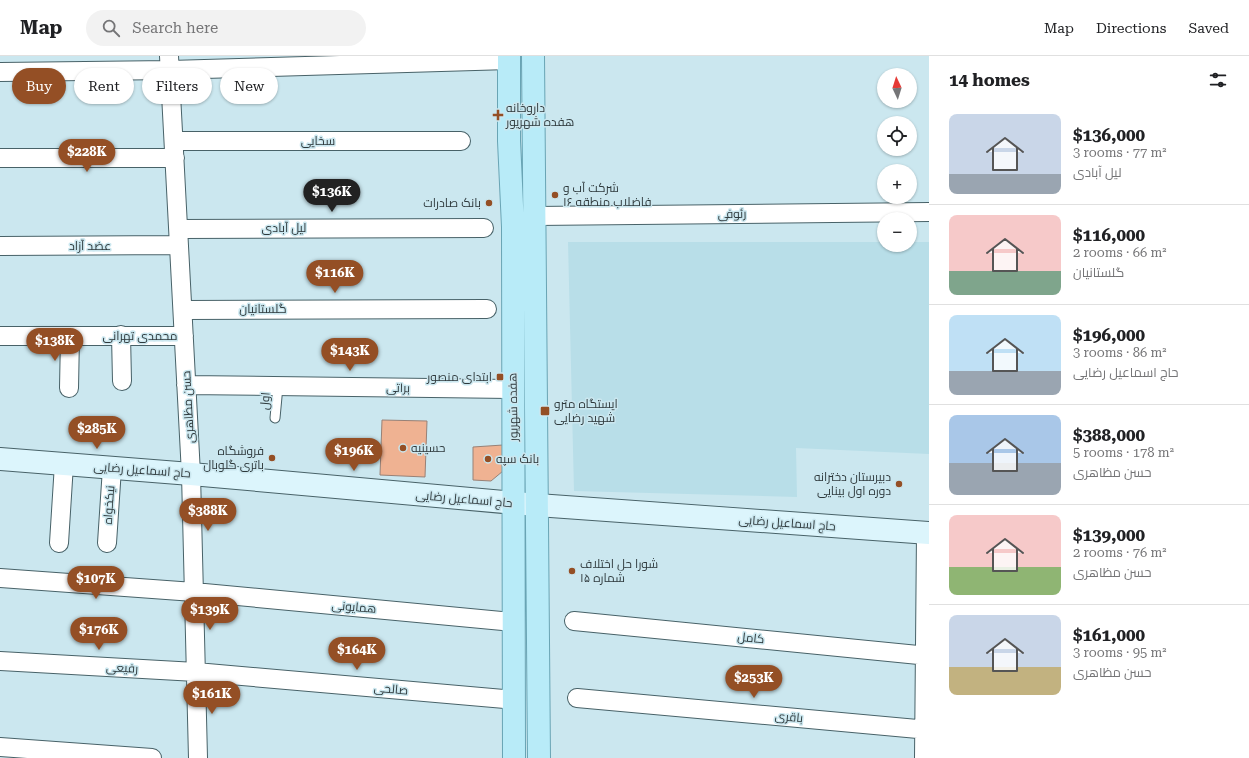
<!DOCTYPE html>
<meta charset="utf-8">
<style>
:root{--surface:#fff;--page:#f2f2f2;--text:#202124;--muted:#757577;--line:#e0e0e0;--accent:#944f25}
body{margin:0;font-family:"Roboto Serif",Cairo,serif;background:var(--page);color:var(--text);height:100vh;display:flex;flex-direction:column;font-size:15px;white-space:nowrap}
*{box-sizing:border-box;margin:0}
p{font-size:13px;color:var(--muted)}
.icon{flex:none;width:22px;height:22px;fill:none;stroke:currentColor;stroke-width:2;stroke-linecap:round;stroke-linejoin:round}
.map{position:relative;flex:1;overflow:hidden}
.panel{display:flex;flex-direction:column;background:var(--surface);width:320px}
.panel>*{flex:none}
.guide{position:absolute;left:12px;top:12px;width:380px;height:36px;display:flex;gap:8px}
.needle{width:26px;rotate:356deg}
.controls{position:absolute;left:877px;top:12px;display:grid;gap:8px}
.controls a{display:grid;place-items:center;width:40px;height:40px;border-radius:50%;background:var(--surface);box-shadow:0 1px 3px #0004;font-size:20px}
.price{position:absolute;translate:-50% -34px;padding:0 9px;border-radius:14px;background:var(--accent);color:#fff;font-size:13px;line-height:26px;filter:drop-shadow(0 1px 2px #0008)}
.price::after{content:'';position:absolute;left:50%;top:24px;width:12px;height:9px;margin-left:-6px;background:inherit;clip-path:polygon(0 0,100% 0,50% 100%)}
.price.selected{background:#222;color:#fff}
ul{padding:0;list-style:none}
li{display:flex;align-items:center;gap:12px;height:100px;padding:0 20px}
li+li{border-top:1px solid var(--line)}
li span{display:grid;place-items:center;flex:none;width:112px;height:80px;border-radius:8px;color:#555}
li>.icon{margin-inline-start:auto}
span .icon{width:48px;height:48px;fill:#fffc;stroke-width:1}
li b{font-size:17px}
h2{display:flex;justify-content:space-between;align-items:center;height:48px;padding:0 20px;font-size:17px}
.tag{padding:0 14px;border-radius:18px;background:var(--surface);box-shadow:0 1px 3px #0004;font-size:14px;line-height:36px}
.tag.selected{background:var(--accent);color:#fff}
header{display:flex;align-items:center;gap:24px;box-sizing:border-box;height:56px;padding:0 20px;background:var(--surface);border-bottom:1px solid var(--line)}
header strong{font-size:19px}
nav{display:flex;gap:22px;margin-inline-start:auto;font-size:14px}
.search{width:280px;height:36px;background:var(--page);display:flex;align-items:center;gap:10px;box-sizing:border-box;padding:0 14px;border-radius:22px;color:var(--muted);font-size:15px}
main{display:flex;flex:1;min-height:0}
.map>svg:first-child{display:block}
.built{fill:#b8dee8}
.building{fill:#efb292;stroke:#988176}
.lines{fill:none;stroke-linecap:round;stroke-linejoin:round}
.lane-casing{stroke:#486268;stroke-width:11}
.street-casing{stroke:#486268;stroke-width:20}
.secondary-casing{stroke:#486268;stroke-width:24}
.primary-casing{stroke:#69a4b4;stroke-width:24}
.lane{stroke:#fff;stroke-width:9}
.street{stroke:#fff;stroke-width:18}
.secondary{stroke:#dcf5fc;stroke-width:22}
.primary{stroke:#b8ebf8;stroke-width:22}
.poi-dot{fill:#944f25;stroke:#cbe7ef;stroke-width:1.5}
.labels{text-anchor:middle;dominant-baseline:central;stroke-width:3;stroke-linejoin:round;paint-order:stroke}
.poi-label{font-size:12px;fill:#2e393c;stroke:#cbe7ef;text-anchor:start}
.street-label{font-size:12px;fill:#2e393c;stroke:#cbe7ef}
</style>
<header>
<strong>Map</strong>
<div class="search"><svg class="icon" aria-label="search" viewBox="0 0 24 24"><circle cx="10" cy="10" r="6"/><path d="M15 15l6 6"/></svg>Search here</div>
<nav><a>Map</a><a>Directions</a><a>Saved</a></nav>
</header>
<main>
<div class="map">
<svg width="929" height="702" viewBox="0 0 929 702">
<rect width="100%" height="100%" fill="#cbe7ef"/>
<path class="built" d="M568 186H884V189H910V186H929V398L796 392 797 441 574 435Z"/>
<path class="building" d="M382 364 427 365 425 421 380 419Z
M503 389V415L491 425 473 424V391Z"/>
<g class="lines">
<g class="lane-casing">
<path id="lane" d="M275 362 278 330"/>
</g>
<g class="street-casing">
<path id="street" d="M169 0 191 418 198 702
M0 16 170 14 509 4
M174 85H461
M0 102H175
M535 160 929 156
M179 173 484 172
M0 190 179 189
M183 254 487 253
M121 279 122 325
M0 280H184
M186 329 513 333
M69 332 70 280
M59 487 64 408
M107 487 112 412
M0 522 194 536 513 566
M574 565 929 600
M0 605 196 616 515 644
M577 642 929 674
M0 691 152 702
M924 702 926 477"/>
</g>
<g class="secondary-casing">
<path id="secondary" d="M0 403 191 418 537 449 929 477"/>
</g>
<g class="primary-casing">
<path id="primary" d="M509 0V85L513 171 514 702
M533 0 539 702"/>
</g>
<use href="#lane" class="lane"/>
<use href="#street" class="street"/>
<use href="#secondary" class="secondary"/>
<use href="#primary" class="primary"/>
</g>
<g class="poi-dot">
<path d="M496 53h4v4h4v4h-4v4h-4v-4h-4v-4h4z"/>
<circle cx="555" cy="139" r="4"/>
<circle cx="489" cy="147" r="4"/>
<rect x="496" y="317" width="8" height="8" rx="2"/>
<rect x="540" y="350" width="10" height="10" rx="2"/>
<circle cx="403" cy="392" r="4"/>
<circle cx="272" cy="402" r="4"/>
<circle cx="488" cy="403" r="4"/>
<circle cx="899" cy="428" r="4"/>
<circle cx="572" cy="515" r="4"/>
</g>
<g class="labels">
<g class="poi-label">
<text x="506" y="52">داروخانه<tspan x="506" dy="14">هفده شهریور</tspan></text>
<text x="563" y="132">شرکت آب و<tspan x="563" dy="14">فاضلاب منطقه ۱۶</tspan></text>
<text x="481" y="147" text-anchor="end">بانک صادرات</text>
<text x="492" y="321" text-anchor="end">ابتدای منصور</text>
<text x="554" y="348">ایستگاه مترو<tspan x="554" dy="14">شهید رضایی</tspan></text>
<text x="411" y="392">حسینیه</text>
<text x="264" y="395" text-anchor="end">فروشگاه<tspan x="264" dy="14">باتری گلوبال</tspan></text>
<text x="496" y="403">بانک سپه</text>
<text x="891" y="421" text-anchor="end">دبیرستان دخترانه<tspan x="891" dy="14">دوره اول بینایی</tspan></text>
<text x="580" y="508">شورا حل اختلاف<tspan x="580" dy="14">شماره ۱۵</tspan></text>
</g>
<g class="street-label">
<text x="318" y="85">سخایی</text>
<text transform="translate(732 158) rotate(-1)">رئوفی</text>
<text x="284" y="172">لیل آبادی</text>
<text x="90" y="190">عضد آزاد</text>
<text x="263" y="253">گلستانیان</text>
<text x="140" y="280">محمدی تهرانی</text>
<text transform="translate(398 332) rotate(1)">براتی</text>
<text transform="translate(265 345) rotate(-86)">اول</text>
<text transform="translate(188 351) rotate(-93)">حسن مظاهری</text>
<text transform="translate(513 351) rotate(-91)">هفده شهریور</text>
<text transform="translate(142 414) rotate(4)">حاج اسماعیل رضایی</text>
<text transform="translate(464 443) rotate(5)">حاج اسماعیل رضایی</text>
<text transform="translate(109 449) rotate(-86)">نیکخواه</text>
<text transform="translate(787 467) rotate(4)">حاج اسماعیل رضایی</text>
<text transform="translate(354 551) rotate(5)">همایونی</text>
<text transform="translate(751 582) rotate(6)">کامل</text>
<text transform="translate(122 612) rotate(3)">رفیعی</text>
<text transform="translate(391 633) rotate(5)">صالحی</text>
<text transform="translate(789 661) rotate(5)">باقری</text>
</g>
</g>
</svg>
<div class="controls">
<a><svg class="needle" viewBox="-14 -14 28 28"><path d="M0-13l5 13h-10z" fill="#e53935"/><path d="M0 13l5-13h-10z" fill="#757577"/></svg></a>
<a><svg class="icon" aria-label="locate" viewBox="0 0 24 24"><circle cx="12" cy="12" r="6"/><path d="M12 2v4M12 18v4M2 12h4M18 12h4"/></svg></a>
<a>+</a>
<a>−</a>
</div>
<b class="price" style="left:87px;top:117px">$228K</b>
<b class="price selected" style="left:332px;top:157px">$136K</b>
<b class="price" style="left:335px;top:238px">$116K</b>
<b class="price" style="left:55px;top:306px">$138K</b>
<b class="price" style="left:350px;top:316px">$143K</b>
<b class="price" style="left:97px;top:394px">$285K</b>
<b class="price" style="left:354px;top:416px">$196K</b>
<b class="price" style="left:208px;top:476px">$388K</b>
<b class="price" style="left:96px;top:544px">$107K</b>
<b class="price" style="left:210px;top:575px">$139K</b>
<b class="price" style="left:99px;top:595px">$176K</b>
<b class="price" style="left:357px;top:615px">$164K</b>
<b class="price" style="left:754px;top:643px">$253K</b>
<b class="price" style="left:212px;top:659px">$161K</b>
<div class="guide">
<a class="tag selected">Buy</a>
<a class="tag">Rent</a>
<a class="tag">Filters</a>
<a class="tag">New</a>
</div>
</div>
<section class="panel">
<h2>14 homes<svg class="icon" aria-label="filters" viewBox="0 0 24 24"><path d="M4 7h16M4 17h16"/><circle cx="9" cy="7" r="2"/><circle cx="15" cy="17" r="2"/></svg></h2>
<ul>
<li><span style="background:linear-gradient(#c9d6e8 75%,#9aa5b1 0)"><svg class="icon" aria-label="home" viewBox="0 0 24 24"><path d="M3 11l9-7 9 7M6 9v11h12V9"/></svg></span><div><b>$136,000</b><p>3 rooms · 77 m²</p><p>لیل آبادی</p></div></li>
<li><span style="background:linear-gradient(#f6c9c9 70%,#7fa58c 0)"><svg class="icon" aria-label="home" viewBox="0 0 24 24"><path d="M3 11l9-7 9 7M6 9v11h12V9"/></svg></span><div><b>$116,000</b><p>2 rooms · 66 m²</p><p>گلستانیان</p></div></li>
<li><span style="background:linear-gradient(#bfe0f5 70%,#9aa5b1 0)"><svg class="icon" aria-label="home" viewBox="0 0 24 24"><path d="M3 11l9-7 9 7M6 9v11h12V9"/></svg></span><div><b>$196,000</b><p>3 rooms · 86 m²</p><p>حاج اسماعیل رضایی</p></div></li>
<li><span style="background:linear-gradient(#a9c7e8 60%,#9aa5b1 0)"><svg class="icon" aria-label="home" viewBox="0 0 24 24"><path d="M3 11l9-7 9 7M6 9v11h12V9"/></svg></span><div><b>$388,000</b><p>5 rooms · 178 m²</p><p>حسن مظاهری</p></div></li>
<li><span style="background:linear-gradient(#f6c9c9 65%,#8fb573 0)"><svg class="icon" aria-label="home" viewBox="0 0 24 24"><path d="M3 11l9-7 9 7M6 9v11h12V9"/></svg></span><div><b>$139,000</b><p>2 rooms · 76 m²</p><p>حسن مظاهری</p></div></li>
<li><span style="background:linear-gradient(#c9d6e8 65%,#c2b280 0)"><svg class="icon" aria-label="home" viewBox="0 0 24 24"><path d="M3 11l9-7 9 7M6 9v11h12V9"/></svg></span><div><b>$161,000</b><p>3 rooms · 95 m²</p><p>حسن مظاهری</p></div></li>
</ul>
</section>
</main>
